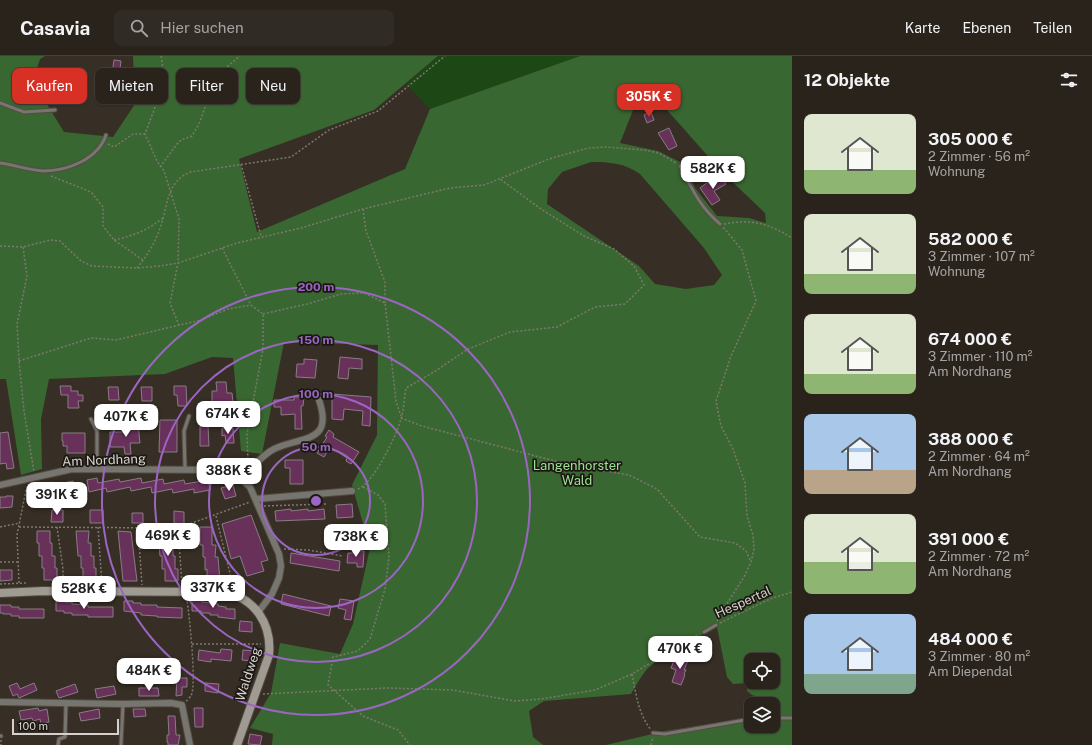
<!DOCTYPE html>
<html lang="de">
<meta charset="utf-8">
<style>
:root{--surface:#29231c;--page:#312b25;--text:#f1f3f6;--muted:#a5a4a3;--line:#45403b;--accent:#d93025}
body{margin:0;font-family:"Public Sans",sans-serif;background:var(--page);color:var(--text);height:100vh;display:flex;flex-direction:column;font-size:15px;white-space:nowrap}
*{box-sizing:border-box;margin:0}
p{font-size:13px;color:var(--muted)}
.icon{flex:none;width:22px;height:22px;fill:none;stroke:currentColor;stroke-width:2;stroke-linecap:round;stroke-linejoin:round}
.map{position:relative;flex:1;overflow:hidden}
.sheet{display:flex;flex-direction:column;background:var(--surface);width:300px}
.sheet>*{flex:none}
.hud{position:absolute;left:12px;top:12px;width:380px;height:36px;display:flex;gap:8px}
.buttons{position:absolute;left:744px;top:597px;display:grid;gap:8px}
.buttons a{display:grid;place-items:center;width:36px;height:36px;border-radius:8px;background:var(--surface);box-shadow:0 1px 3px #0004,0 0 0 1px var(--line);font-size:20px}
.scale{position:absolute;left:12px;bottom:10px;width:107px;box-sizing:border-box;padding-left:4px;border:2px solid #d6d1cb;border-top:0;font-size:11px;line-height:14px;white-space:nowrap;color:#d6d1cb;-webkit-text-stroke:3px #1b1813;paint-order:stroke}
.price{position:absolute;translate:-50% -34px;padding:0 9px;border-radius:8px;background:#fff;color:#222;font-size:13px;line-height:26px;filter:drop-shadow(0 1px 2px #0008)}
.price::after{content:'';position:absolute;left:50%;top:24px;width:12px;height:9px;margin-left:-6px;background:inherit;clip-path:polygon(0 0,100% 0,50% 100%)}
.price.current{background:var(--accent);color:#fff}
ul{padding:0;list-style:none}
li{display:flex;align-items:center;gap:12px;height:100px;padding:0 12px}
li span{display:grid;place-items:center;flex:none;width:112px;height:80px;border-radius:8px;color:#555}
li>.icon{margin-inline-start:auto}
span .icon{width:48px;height:48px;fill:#fffc;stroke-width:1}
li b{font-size:17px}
h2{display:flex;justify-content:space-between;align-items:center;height:48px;padding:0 12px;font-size:17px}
.chip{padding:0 14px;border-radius:8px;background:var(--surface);box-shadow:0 1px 3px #0004,0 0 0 1px var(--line);font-size:14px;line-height:36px}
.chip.current{background:var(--accent);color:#fff}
header{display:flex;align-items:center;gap:24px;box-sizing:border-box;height:56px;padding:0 20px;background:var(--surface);border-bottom:1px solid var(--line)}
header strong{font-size:19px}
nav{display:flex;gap:22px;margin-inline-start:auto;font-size:14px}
.search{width:280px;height:36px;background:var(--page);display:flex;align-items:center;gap:10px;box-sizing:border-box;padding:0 14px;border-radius:8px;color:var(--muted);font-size:15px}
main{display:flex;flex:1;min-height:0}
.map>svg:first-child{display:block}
.green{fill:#1d4815}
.forest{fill:#396731;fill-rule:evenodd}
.building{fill:#68315a;stroke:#897c85}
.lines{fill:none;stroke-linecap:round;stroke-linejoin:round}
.lane-casing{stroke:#544c43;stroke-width:5}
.street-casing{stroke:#544c43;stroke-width:8}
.secondary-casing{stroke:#544c43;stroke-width:10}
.path{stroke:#7e7870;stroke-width:1.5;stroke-dasharray:2 2;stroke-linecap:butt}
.lane{stroke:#77756f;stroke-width:3}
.street{stroke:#77756f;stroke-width:6}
.secondary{stroke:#9f9b92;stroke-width:8}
.ring{fill:none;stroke:#9b66c3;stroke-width:2}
.labels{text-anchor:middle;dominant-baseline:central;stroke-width:3.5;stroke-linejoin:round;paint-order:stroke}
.street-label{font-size:13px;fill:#d6d1cb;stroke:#1b1813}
.park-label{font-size:13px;fill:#9ee091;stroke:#1b1813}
.centre{fill:#9b66c3;stroke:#1b1813;stroke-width:2}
.ring-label{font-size:12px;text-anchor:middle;font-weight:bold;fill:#9b66c3;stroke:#1b1813;stroke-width:3.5;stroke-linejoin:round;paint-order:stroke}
</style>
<header>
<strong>Casavia</strong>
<div class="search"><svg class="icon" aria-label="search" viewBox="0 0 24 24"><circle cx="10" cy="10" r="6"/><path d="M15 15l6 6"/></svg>Hier suchen</div>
<nav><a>Karte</a><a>Ebenen</a><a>Teilen</a></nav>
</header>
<main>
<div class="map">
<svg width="792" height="689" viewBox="0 0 792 689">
<rect width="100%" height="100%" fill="#372f25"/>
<path class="green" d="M438 0H580L430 53 406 28Z"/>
<path class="forest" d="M0 0H45L40 3 32 28 47 48 64 76 113 81 135 48 133 0H438L374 54 239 103 257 176 405 113 430 53 580 0H792V689H606L665 675 751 662V670H773V648H765V644L752 639 747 635V627L733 628 727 621 717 571C695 583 666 596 648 612 641 620 636 629 631 638L544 645 529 655 533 681 543 689H272L273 678 250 672 271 637 280 587 340 598 353 568 370 492 352 429 377 379 378 289 284 286 262 398 241 395 233 302 212 301 165 318 49 323 41 363 42 413 21 419 6 323H0ZM639 39 659 45 723 117 765 157 766 167 749 162 717 160 695 132 684 108 658 95 620 87ZM591 106C610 106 624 107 640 118L704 192 722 219 714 229 686 233 655 228 639 210 547 148 548 133 562 116ZM751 604H773V626H751Z"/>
<path class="building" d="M114 4 121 5 120 13 125 14 123 24H111Z
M59 22H65V26H68V46H52V37H59Z
M651 56 654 64 647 67 644 59Z
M669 72 677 90 669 94 658 77Z
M721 121 726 128 714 135 720 144 712 149 700 132 708 126 710 129Z
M340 301 362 303V313L349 312 348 323 338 322Z
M304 303 317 304 315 322 296 321 297 308H304Z
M216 326H226L227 337H232L233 346 212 347V335H217Z
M60 330H71V335H78V339H83V345H78L79 352H68V339H61Z
M174 330H186L187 350H178L177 339H174Z
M108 331H118L119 344H109Z
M141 331H152V345H142Z
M332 338 371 341 370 370 362 369 363 355 344 353 343 364 332 363Z
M294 341H304L303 350H301L302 373H295V358L281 359V351H274V344H294Z
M160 364H177V396H159Z
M124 368H138L140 387H130L131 398H125L124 391H110V376H124Z
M200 370H208L209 390H200Z
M222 372H233L234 387H226L225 379 222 380Z
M329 374 334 378 333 381 359 396 351 408 346 405 347 402 330 391 324 401 317 397 327 381 325 380Z
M8 376 14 412 7 413 6 407 0 408V377Z
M62 377H85V397H67V390H63V385H62Z
M285 404H303V428H290V412H285Z
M97 422 98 427 119 423 120 426 141 422 142 427 163 423 164 428 184 424 185 428 208 424 210 434 194 437V433L173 437 172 433 152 437 151 431 131 435 130 431 107 436 106 432 89 436 87 424Z
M73 425 76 435 43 440 40 429 53 426 54 429Z
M233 429 236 440 225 443 221 432Z
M6 440H13L12 451 0 452V441H6Z
M352 448 353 461 337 462 336 449Z
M291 453V455L308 453V455L324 453 325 463 276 465 275 455Z
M52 454H63V466H51Z
M90 454H103V467H90Z
M174 455 184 456V468L174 467Z
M132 457H143V467H132Z
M251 459 268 504 261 506 264 515 247 520 240 500 231 503 222 468Z
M200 471H212V489H216L215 501H218L220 526H207V513L205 514V501H203V489H200Z
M37 475H50V487H52V500H55V512H57V524H44V512H42V500H39V487H37Z
M76 475H89L88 487H91V500H94V512H96V524H83V512H81V500H78Z
M118 475 131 476 137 525H123Z
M158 476H170V488H173V500H175V513H178V525H165V513H162V500H160Z
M353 494 364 495 363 511H357V507H347L348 497H353Z
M291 497 340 505 339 515 290 507Z
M0 514H12V524L0 525Z
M283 538 331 550 329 560 281 548Z
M340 543 354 545 351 564 344 563 346 554 338 552Z
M56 544H65V546H72V548L88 549V551H113V561H88V559H72V557H64V555H56Z
M192 544H202V546L218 548V550L226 551V553H235V563L218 561V559H210V557H202L201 555H192Z
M124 545H133V547H141V549H157V551L182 552V562L157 561V560L141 559V557L124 555Z
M0 549H11V551H19V553H44V562H19V560H11V558H3V557H0Z
M240 565 252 566V576L239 575Z
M221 593 232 594 231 605 211 603V606L198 604 199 594 220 597Z
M243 594 254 595 253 605 242 604Z
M683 599 689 602 684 614H686L684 618 685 619 681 629 672 626 676 614 671 612 675 602 681 604Z
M177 622H187V631H182V639L176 640Z
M17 627 20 633 34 627 37 634 19 642 17 638 13 640 9 630Z
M205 627 219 628 218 637 205 635Z
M75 628 78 636 59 642 56 635Z
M114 630 116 638 97 642 95 633Z
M139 632H158L159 640H139Z
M38 652 39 655 47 653 49 666 41 668 40 663 33 665 32 662 21 664 19 655Z
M194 652H203V671H195Z
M99 653 100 662 81 665 79 657Z
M133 653H145L146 660 134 661Z
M168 660H175L176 679H180L178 689H168V686H167V679H169Z
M250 678 262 680 260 689 248 688Z"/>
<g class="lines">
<g class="lane-casing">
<path id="lane" d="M0 47 24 56 55 54
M0 107C14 109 29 114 43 115 68 115 98 103 106 79
M680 110C692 133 700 151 720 168
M91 363 97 375V413
M185 413 184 375 189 360
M704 576 716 569
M773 662H792
M653 677 665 678 751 663
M0 680H1
M121 688 123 648
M58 689 59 683 65 681 66 647"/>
</g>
<g class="street-casing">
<path id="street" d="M242 422C251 413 262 399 274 393 301 380 334 388 319 344
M0 429 72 413 220 414 237 419 250 431 279 498 281 510 279 522 272 538 259 555
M256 443 352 435
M0 646 123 648 171 647 182 649 190 689"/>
</g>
<g class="secondary-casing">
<path id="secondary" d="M0 537 43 535 224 536C255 542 272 568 269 599L237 689"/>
</g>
<path class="path" d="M161 0C167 26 154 53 145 78L157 105 164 115 179 163 178 207 170 247 179 269
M108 88 114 91 133 78H145
M241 108 261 180
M160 111 177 88 181 84 192 80 199 68 206 49 217 27 228 10 240 0
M51 120 91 136 103 151V170L114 184 143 204
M363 153 366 175 385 226V247
M724 168C752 163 768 167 792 182
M114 184C133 180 148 174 163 162
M0 190 23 191 50 184 60 185 81 205 92 210 137 212 160 210 178 207 237 187 301 172 363 153 450 132 484 129 549 103 588 92 606 91 644 94 659 97 676 107
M23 191 27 220 17 268 19 305 24 355 34 416
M222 192 251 249 263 258V293L247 378 248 407
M137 212C146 201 154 189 159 175 168 153 165 125 191 116L291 101 329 74 378 55 445 0
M263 258 307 248 341 238 364 237 385 247 396 345 401 360
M19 305 91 282 116 284 201 264 228 253 251 249
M401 362 422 370 570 409 629 419 657 433 700 481 735 487 746 495 751 506
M363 431 378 439 385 448 389 501 385 533 370 583 358 595 333 601 328 629 363 660 398 674 410 689
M358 433C374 427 396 380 401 363 404 353 404 342 406 332L434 316 468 293 510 276 557 271 595 251 625 248 644 229 634 210 614 193 584 180 541 153 500 123
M264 450 326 448
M216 460 233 530
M0 471 20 467
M19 471 178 472 250 446
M57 471 63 513V528
M98 471 102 529
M138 472 142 529
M178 472 182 529
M284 493 308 494 343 500
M0 506H18
M19 527 17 479 26 434
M0 528 27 527
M717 565 721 557 744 521 751 506 754 493 753 479 747 460 745 427 733 393 721 370 716 345 731 300 756 245 742 194 723 171
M720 567 770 543 792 536
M192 588H261
M632 618C636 638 638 657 651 674
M263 638 387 632 452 634 515 645 541 643 595 634 632 618 699 578
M186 645C187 645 190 641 191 640 197 628 189 559 187 543
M1 684V689
M651 689 653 681"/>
<use href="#lane" class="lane"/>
<use href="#street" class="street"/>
<use href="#secondary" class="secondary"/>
</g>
<g class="ring">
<circle cx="316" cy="445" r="54"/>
<circle cx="316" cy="445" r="107"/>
<circle cx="316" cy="445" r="161"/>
<circle cx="316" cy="445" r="214"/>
</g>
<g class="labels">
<g class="street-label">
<text transform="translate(104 404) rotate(-2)">Am Nordhang</text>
<text transform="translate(743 546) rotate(-24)">Hespertal</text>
<text transform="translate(248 618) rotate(-72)">Waldweg</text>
</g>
<g class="park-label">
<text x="577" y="409">Langenhorster<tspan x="577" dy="15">Wald</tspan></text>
</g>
</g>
<circle cx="316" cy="445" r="6" class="centre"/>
<g class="ring-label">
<text x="316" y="235">200 m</text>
<text x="316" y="288">150 m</text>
<text x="316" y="342">100 m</text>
<text x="316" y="395">50 m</text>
</g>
</svg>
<div class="buttons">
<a><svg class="icon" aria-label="locate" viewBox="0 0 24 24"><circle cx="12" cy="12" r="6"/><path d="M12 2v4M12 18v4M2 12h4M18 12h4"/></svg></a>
<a><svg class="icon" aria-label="layers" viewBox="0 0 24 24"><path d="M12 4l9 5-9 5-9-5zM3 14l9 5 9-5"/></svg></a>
</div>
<div class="scale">100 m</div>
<b class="price current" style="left:649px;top:62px">305K €</b>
<b class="price" style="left:713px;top:134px">582K €</b>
<b class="price" style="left:228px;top:379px">674K €</b>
<b class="price" style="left:126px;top:382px">407K €</b>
<b class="price" style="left:229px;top:436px">388K €</b>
<b class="price" style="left:57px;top:460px">391K €</b>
<b class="price" style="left:168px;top:501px">469K €</b>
<b class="price" style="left:356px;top:502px">738K €</b>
<b class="price" style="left:213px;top:553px">337K €</b>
<b class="price" style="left:84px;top:554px">528K €</b>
<b class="price" style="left:680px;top:614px">470K €</b>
<b class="price" style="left:149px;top:636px">484K €</b>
<div class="hud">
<a class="chip current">Kaufen</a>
<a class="chip">Mieten</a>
<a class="chip">Filter</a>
<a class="chip">Neu</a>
</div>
</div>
<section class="sheet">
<h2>12 Objekte<svg class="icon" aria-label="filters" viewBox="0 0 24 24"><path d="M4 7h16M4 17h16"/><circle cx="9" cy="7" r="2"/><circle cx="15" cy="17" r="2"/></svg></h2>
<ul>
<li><span style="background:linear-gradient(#dfe7d0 70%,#8fb573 0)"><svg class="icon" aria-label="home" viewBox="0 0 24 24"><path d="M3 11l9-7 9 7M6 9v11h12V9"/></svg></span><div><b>305 000 €</b><p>2 Zimmer · 56 m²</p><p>Wohnung</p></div></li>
<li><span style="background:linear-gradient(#dfe7d0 75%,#8fb573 0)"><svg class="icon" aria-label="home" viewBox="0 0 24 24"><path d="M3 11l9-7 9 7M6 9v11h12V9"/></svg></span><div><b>582 000 €</b><p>3 Zimmer · 107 m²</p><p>Wohnung</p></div></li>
<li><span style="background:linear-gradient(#dfe7d0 75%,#8fb573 0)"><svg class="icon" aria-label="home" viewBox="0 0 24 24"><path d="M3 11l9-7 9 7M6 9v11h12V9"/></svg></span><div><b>674 000 €</b><p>3 Zimmer · 110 m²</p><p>Am Nordhang</p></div></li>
<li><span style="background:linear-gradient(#a9c7e8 70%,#b9a48a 0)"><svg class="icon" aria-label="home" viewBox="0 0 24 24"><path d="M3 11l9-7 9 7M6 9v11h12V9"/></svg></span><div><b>388 000 €</b><p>2 Zimmer · 64 m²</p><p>Am Nordhang</p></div></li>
<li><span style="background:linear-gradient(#dfe7d0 60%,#8fb573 0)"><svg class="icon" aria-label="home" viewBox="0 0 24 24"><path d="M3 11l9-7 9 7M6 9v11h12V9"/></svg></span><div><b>391 000 €</b><p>2 Zimmer · 72 m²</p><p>Am Nordhang</p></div></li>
<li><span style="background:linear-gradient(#a9c7e8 75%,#7fa58c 0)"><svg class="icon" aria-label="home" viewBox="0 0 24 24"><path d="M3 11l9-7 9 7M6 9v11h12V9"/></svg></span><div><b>484 000 €</b><p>3 Zimmer · 80 m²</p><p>Am Diependal</p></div></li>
</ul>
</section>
</main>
